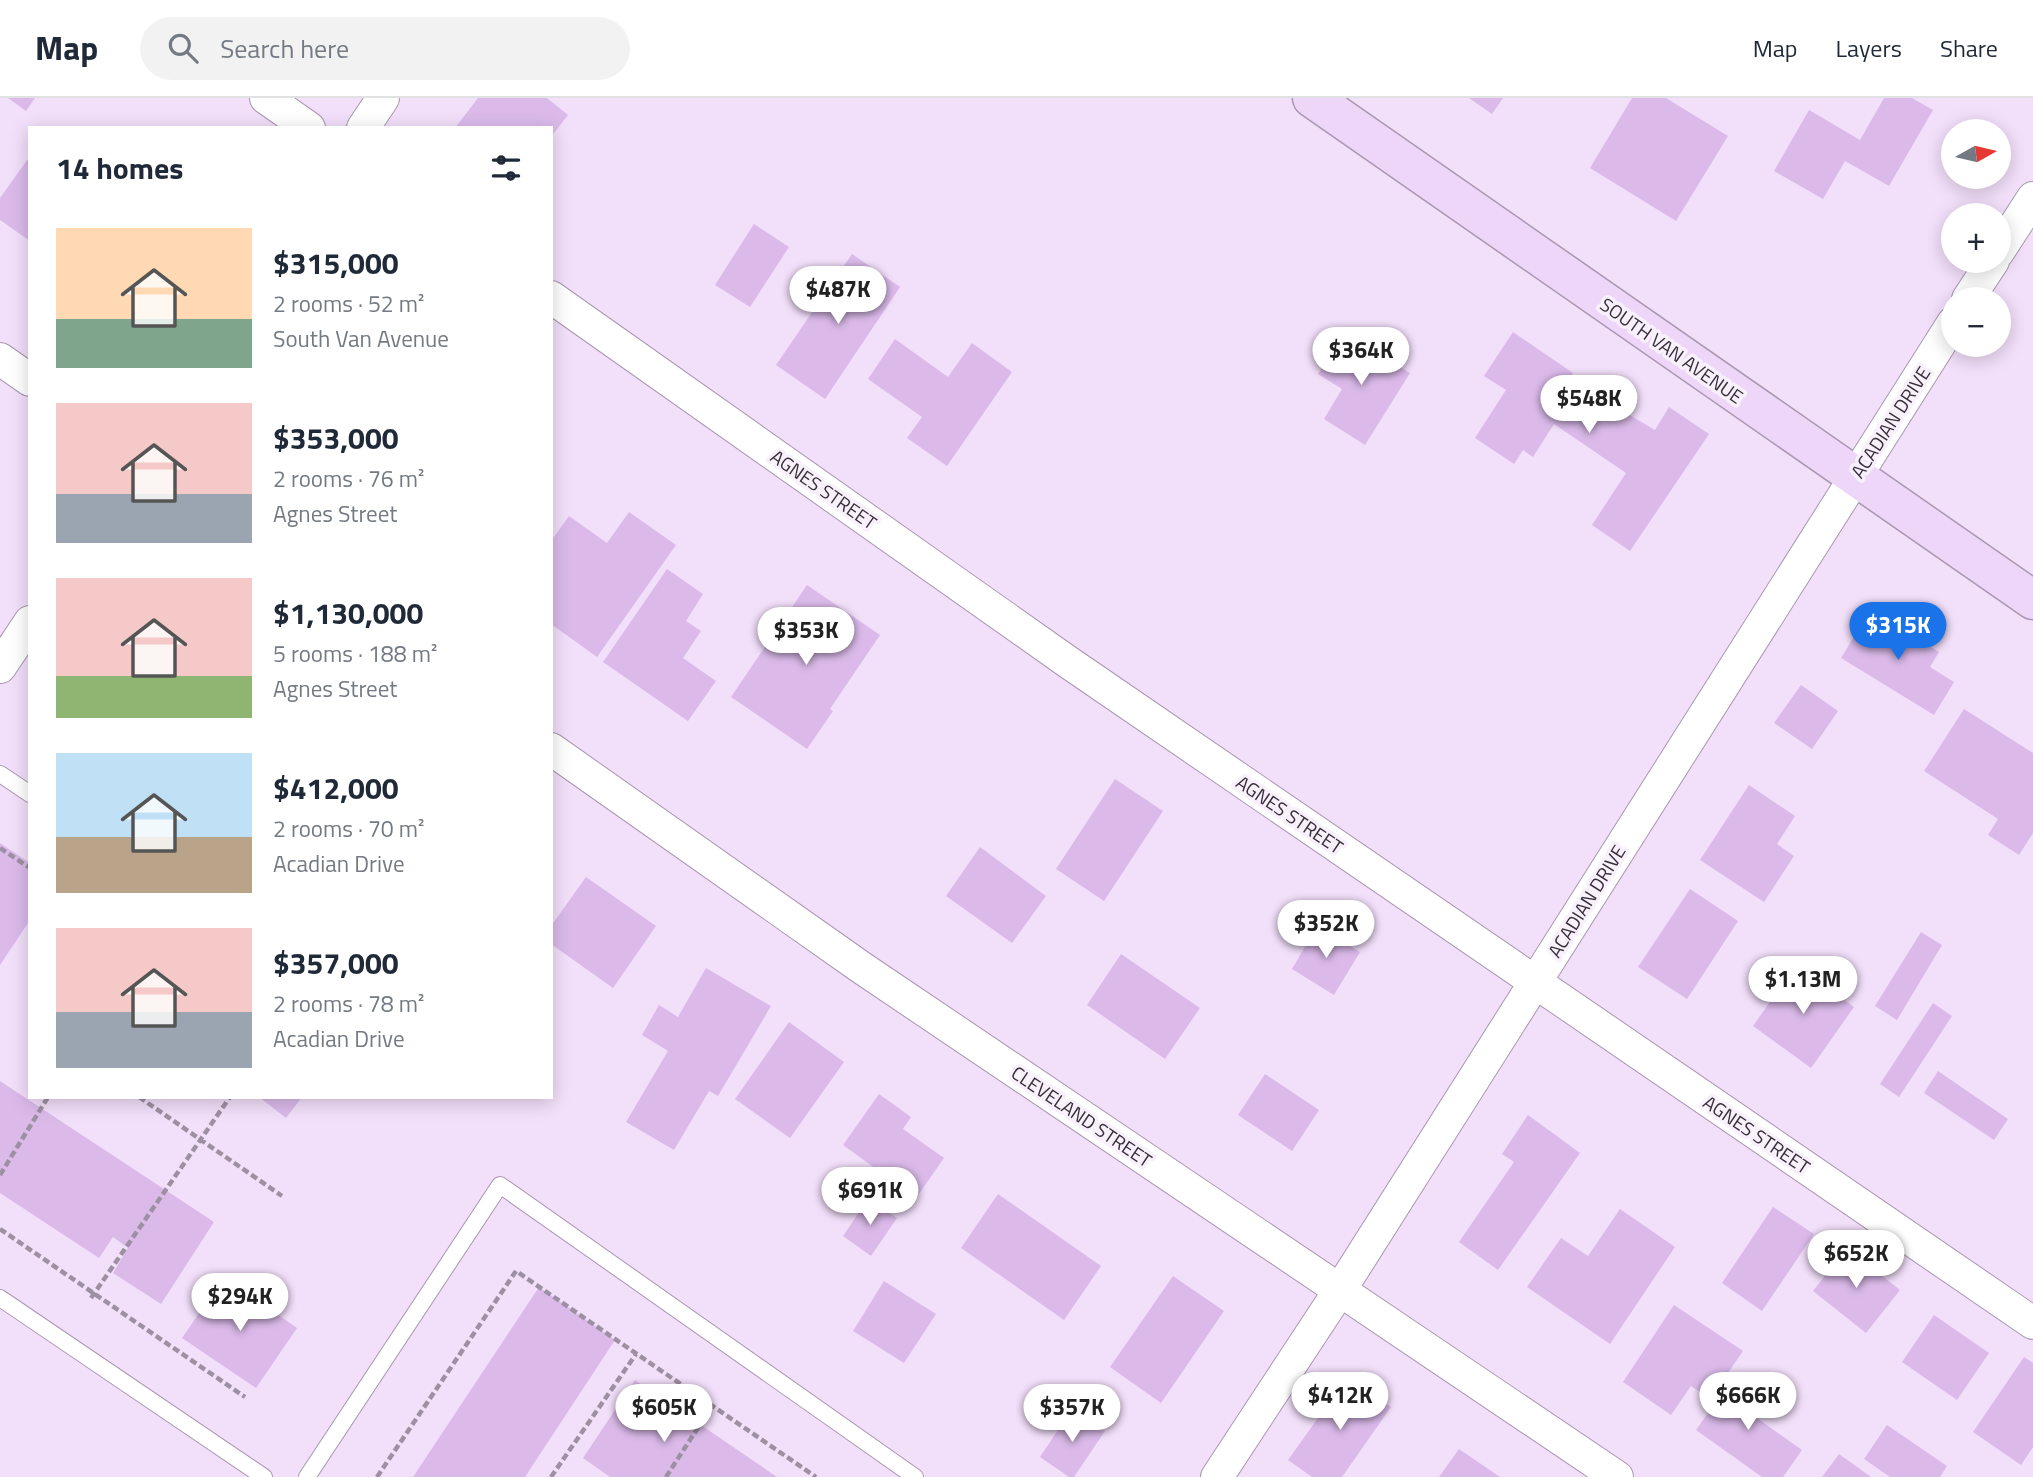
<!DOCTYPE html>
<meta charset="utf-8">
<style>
:root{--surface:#fff;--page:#f2f2f3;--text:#1f2937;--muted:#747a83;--line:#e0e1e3;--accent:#1a73e8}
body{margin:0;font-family:"Titillium Web",sans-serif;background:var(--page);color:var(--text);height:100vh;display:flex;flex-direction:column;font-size:26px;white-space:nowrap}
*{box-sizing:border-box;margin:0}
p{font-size:23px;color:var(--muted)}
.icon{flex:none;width:38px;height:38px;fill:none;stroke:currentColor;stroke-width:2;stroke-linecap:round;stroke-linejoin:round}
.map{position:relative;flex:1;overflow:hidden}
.details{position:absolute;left:28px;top:28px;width:525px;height:973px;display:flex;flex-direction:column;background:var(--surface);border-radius:0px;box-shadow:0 4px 18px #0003}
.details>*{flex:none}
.needle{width:46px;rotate:82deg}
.tools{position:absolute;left:1941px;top:21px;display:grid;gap:14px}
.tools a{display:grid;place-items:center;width:70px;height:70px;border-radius:50%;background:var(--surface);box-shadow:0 4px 18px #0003;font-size:35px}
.price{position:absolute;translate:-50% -60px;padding:0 16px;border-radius:24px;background:#fff;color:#222;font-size:23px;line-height:46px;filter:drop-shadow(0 2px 4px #0008)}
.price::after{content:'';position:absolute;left:50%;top:42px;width:21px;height:16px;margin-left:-10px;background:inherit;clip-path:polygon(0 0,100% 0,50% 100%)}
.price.selected{background:var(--accent);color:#fff}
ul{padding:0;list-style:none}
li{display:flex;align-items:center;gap:21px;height:175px;padding:0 28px}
li span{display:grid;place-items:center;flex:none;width:196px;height:140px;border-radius:0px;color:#555}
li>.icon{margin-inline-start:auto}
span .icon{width:84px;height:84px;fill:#fffc;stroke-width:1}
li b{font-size:30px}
h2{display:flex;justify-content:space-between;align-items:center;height:84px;padding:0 28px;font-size:30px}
header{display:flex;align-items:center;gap:42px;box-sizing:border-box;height:98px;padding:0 35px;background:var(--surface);border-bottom:2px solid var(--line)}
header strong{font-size:33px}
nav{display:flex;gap:38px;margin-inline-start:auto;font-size:24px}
.search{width:490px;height:63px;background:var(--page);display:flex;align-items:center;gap:18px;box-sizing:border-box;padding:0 24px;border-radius:38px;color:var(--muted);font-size:26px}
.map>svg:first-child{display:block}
.building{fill:#dbbaea}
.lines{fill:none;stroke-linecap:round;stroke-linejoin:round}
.service-casing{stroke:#a997b1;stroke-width:18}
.minor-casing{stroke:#a997b1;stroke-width:34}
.secondary-casing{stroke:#a997b1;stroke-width:41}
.path{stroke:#9e90a3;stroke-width:4.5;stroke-dasharray:7 3.5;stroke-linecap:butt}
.service{stroke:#fff;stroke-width:16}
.minor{stroke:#fff;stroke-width:32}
.secondary{stroke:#eed6f8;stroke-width:38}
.labels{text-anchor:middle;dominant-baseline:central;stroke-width:7;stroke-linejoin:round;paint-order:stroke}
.street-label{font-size:19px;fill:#362e39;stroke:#f8f1fc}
</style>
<header>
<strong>Map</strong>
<div class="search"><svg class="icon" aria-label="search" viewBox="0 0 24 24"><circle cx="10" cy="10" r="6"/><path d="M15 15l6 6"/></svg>Search here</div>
<nav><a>Map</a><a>Layers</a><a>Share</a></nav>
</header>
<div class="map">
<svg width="2033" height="1379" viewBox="0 0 2033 1379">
<rect width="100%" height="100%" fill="#f2dffa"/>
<path class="building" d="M8 0H35L26 13Z
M478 0H547L568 17 551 39V30H455Z
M1469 0H1503L1492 16Z
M1632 0H1666L1728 38 1676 123 1590 70Z
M1884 0H1912L1933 12 1889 88 1845 63 1823 101 1774 73 1809 12 1860 42Z
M30 58V143L0 122V100Z
M754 126 789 149 750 209 715 187Z
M852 156 900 189 825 301 776 267Z
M1344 234 1410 275 1365 347 1324 321 1342 291 1318 276Z
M1513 234 1573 275 1565 287 1573 292 1577 286 1655 332 1669 309 1709 336 1630 453 1592 427 1626 375 1554 326 1533 359 1523 352 1514 366 1475 340 1506 292 1484 278Z
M895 241 948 279 972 245 1012 274 947 368 907 340 922 319 868 281Z
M629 414 676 447 597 559 551 526V443L569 418 607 445Z
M667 471 703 496 686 523 701 533 683 560 716 583 688 623 603 564Z
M807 487 880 537 830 611 833 613 807 651 731 599Z
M1870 512 1939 554 1930 569 1954 584 1934 617 1841 560Z
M1801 587 1838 613 1812 651 1774 625Z
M1964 611 2033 655V735L2019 757 1988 737 1998 721 1924 673Z
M1115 681 1163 713 1104 803 1056 771Z
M1749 687 1795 718 1777 746 1794 758 1764 804 1700 762Z
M0 745 30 765V822L0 867Z
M980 749 1046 798 1012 845 946 798Z
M586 779 656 828 613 890 551 846V828Z
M1690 791 1738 823 1687 901 1638 869Z
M1317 828 1360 854 1334 897 1292 871Z
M1921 834 1942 847 1897 922 1875 908Z
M1121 856 1200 910 1165 961 1087 907Z
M1796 867 1854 909 1811 970 1753 928Z
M706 870 771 908 718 998 709 993 674 1052 626 1024 668 953 642 937 659 907 678 919Z
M1933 905 1952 918 1899 999 1880 986Z
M789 924 844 964 790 1040 735 1001Z
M1938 973 2008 1021 1994 1042 1924 995Z
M1265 976 1319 1012 1292 1053 1238 1017Z
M0 983 214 1124 161 1206 113 1175 128 1150 113 1139 99 1160 0 1095Z
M879 996 911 1019 903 1031 944 1060 916 1100 843 1047Z
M259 999H302L286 1020Z
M1528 1017 1580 1055 1498 1172 1459 1144 1514 1064 1502 1056Z
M998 1096 1101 1168 1064 1222 961 1150Z
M868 1101 897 1120 871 1158 843 1138Z
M1773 1109 1814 1136 1762 1213 1722 1185Z
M1620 1111 1675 1149 1610 1246 1527 1189 1561 1140 1588 1158Z
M1847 1150 1900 1192 1866 1235 1813 1193Z
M1173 1178 1224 1213 1161 1305 1110 1269Z
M224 1179 297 1230 256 1290 182 1240Z
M884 1183 936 1216 904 1265 853 1233Z
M539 1189 615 1242 525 1379H413Z
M1674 1207 1743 1253 1710 1301 1691 1288 1671 1317 1623 1284Z
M1934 1217 1989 1255 1957 1302 1902 1264Z
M2024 1259 2033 1265V1349L2021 1367 1973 1334Z
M1735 1277 1767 1301 1754 1318 1802 1352 1783 1379H1762L1696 1332Z
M1348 1278 1391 1309 1342 1379H1312L1288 1362Z
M635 1282 777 1379H610L583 1360Z
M1072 1311 1105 1333 1074 1379H1069L1040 1359Z
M1887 1327 1947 1368 1940 1379H1890L1864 1361Z
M1459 1351 1500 1379H1439Z
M1839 1356 1871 1379H1822Z"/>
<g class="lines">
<g class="service-casing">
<path id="service" d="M0 676 30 696
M0 1200 264 1379
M307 1379 500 1087 915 1379"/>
</g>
<g class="minor-casing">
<path id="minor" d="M266 0 309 30
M363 30 383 0
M1998 154 2033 100
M551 199 1068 564 2033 1225
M1968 201 1993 163
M0 261 30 282
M0 569 30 524
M551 651 862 870 1617 1379
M1217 1379 1340 1192 1953 225"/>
</g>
<g class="secondary-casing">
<path id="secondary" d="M1312 0 2033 502"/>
</g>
<path class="path" d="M0 750 30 770
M139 999 282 1098
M0 1077 48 999
M0 1131 245 1299
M91 1200 230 999
M377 1379 516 1173 816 1379
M551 1379 636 1256
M666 1379 712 1308"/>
<use href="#service" class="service"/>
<use href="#minor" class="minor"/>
<use href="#secondary" class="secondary"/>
</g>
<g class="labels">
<g class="street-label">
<text transform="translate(1672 252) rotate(35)">SOUTH VAN AVENUE</text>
<text transform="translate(1890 324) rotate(-57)">ACADIAN DRIVE</text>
<text transform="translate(824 391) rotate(35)">AGNES STREET</text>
<text transform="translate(1290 716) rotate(34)">AGNES STREET</text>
<text transform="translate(1586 803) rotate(-58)">ACADIAN DRIVE</text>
<text transform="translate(1082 1018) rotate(34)">CLEVELAND STREET</text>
<text transform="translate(1757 1036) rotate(34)">AGNES STREET</text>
</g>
</g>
</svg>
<div class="tools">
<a><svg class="needle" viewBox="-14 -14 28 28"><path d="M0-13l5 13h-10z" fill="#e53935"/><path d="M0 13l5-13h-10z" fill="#747a83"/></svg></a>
<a>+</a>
<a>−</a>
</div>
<b class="price" style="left:838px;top:228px">$487K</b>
<b class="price" style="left:1361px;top:289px">$364K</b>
<b class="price" style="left:1589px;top:337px">$548K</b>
<b class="price selected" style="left:1898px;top:564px">$315K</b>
<b class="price" style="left:806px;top:569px">$353K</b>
<b class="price" style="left:1326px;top:862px">$352K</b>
<b class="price" style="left:1803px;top:918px">$1.13M</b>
<b class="price" style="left:870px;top:1129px">$691K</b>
<b class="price" style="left:1856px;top:1192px">$652K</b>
<b class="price" style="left:240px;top:1235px">$294K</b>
<b class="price" style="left:1340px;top:1334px">$412K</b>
<b class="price" style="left:1748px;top:1334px">$666K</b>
<b class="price" style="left:664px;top:1346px">$605K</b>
<b class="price" style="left:1072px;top:1346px">$357K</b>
<section class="details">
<h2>14 homes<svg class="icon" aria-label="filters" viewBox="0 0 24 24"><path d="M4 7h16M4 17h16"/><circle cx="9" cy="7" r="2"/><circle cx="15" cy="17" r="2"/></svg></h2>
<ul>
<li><span style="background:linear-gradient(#ffd9b3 65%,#7fa58c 0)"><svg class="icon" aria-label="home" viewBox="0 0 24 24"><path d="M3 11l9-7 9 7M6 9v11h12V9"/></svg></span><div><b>$315,000</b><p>2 rooms · 52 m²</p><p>South Van Avenue</p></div></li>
<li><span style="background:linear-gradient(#f6c9c9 65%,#9aa5b1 0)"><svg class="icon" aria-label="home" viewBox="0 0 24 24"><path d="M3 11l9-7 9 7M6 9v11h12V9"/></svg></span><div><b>$353,000</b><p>2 rooms · 76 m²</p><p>Agnes Street</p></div></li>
<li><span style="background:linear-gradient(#f6c9c9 70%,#8fb573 0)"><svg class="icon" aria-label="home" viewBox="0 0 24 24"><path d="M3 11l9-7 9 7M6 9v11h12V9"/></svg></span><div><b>$1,130,000</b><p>5 rooms · 188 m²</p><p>Agnes Street</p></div></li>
<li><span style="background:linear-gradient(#bfe0f5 60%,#b9a48a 0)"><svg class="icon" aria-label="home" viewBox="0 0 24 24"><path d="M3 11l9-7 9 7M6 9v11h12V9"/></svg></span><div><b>$412,000</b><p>2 rooms · 70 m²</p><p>Acadian Drive</p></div></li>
<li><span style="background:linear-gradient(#f6c9c9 60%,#9aa5b1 0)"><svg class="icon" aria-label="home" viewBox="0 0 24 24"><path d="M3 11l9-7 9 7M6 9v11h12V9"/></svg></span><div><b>$357,000</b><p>2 rooms · 78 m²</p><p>Acadian Drive</p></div></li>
</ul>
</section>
</div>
